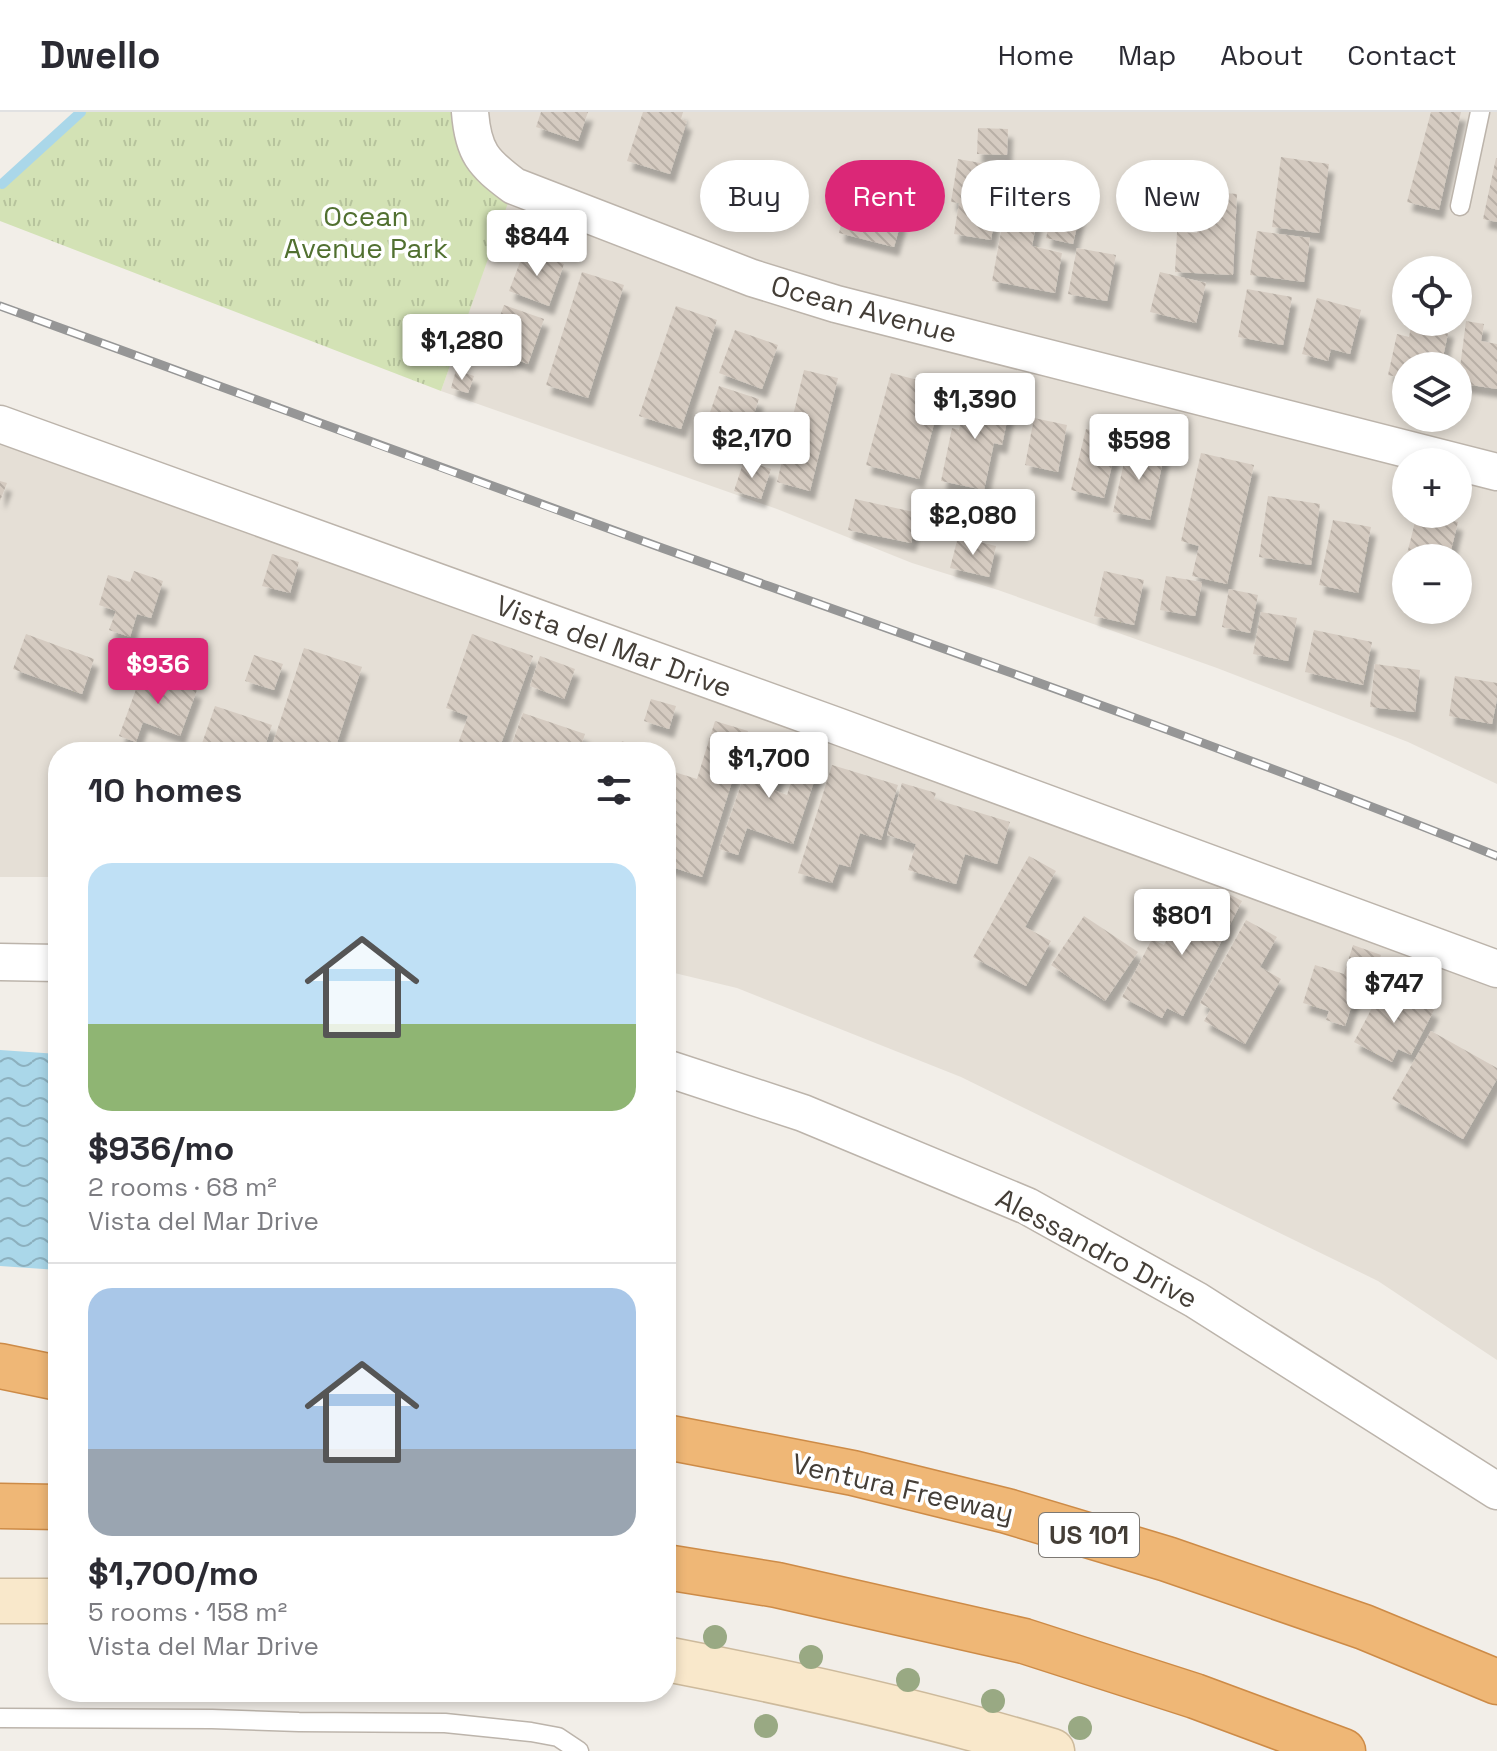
<!DOCTYPE html>
<meta charset="utf-8">
<style>
:root{--surface:#fff;--page:#f7f7f7;--text:#2b2b33;--muted:#7c7c81;--line:#e1e1e2;--accent:#db2777}
body{margin:0;font-family:"Space Grotesk",sans-serif;background:var(--page);color:var(--text);height:100vh;display:flex;flex-direction:column;font-size:30px;white-space:nowrap}
*{box-sizing:border-box;margin:0}
p{font-size:26px;color:var(--muted)}
.icon{flex:none;width:44px;height:44px;fill:none;stroke:currentColor;stroke-width:2;stroke-linecap:round;stroke-linejoin:round}
.map{position:relative;flex:1;overflow:hidden}
.drawer{position:absolute;left:48px;top:630px;width:628px;height:960px;display:flex;flex-direction:column;background:var(--surface);border-radius:32px;box-shadow:0 4px 12px #0003}
.drawer>*{flex:none}
.hud{position:absolute;left:700px;top:48px;width:676px;height:72px;display:flex;gap:16px}
.fabs{position:absolute;left:1392px;top:144px;display:grid;gap:16px}
.fabs a{display:grid;place-items:center;width:80px;height:80px;border-radius:50%;background:var(--surface);box-shadow:0 4px 12px #0003;font-size:40px}
.price{position:absolute;translate:-50% -68px;padding:0 18px;border-radius:8px;background:#fff;color:#222;font-size:26px;line-height:52px;filter:drop-shadow(0 2px 4px #0008)}
.price::after{content:'';position:absolute;left:50%;top:48px;width:24px;height:18px;margin-left:-12px;background:inherit;clip-path:polygon(0 0,100% 0,50% 100%)}
.price.on{background:var(--accent);color:#fff}
ul{padding:0;list-style:none}
li{display:grid;align-content:center;gap:16px;height:424px;padding:0 40px}
li+li{border-top:2px solid var(--line)}
li span{display:grid;place-items:center;height:248px;border-radius:24px;color:#555}
li>.icon{margin-inline-start:auto}
span .icon{width:144px;height:144px;fill:#fffc;stroke-width:1}
li b{font-size:34px}
h2{display:flex;justify-content:space-between;align-items:center;height:96px;padding:0 40px;font-size:34px}
.tag{padding:0 28px;border-radius:36px;background:var(--surface);box-shadow:0 4px 12px #0003;font-size:28px;line-height:72px}
.tag.on{background:var(--accent);color:#fff}
header{display:flex;align-items:center;gap:48px;box-sizing:border-box;height:112px;padding:0 40px;background:var(--surface);border-bottom:2px solid var(--line)}
header strong{font-size:38px}
nav{display:flex;gap:44px;margin-inline-start:auto;font-size:28px}
.map>svg:first-child{display:block}
.residential{fill:#e5dfd6;fill-rule:evenodd}
.park{fill:url(#park-tufts)}
.water{fill:url(#water-waves)}
.lines{fill:none;stroke-linecap:round;stroke-linejoin:round}
.stream{stroke:#aad7e9;stroke-width:10}
.building{fill:url(#building-back-hatch);filter:url(#shadow)}
.lane-casing{stroke:#bcb4ab;stroke-width:21}
.street-casing{stroke:#bcb4ab;stroke-width:39}
.secondary-casing{stroke:#cdba9c;stroke-width:47}
.highway-casing{stroke:#cd8b47;stroke-width:47}
.lane{stroke:#fff;stroke-width:18}
.street{stroke:#fff;stroke-width:36}
.secondary{stroke:#f9e8cb;stroke-width:44}
.highway{stroke:#efb776;stroke-width:44}
.rail-casing{stroke:#969696;stroke-width:9}
.rail{stroke:#fff;stroke-width:6;stroke-dasharray:18;stroke-linecap:butt}
.tree{fill:#99a983}
.labels{text-anchor:middle;dominant-baseline:central;stroke-width:7;stroke-linejoin:round;paint-order:stroke}
.shield{fill:#fff;stroke:#7c7873;stroke-width:2}
.shield-label{font-size:26px;font-weight:bold;fill:#443e37}
.park-label{font-size:28px;fill:#517030;stroke:#fff}
.street-label{font-size:28px;fill:#443e37;stroke:#fff}
</style>
<header>
<strong>Dwello</strong>
<nav><a>Home</a><a>Map</a><a>About</a><a>Contact</a></nav>
</header>
<div class="map">
<svg width="1497" height="1639" viewBox="0 0 1497 1639">
<defs>
<pattern id="park-tufts" width="24" height="20" patternUnits="userSpaceOnUse" patternTransform="scale(2)"><rect width="24" height="20" fill="#d3e2b5"/><path d="M3 7l-1-3M5 7V3M7 7l1-3M15 17l-1-3M17 17v-4M19 17l1-3" fill="none" stroke="#b6c39c"/></pattern>
<pattern id="water-waves" width="16" height="10" patternUnits="userSpaceOnUse" patternTransform="scale(2)"><rect width="16" height="10" fill="#aad7e9"/><path d="M0 5q4-4 8 0t8 0" fill="none" stroke="#8cb0be"/></pattern>
<pattern id="building-back-hatch" width="6" height="6" patternUnits="userSpaceOnUse" patternTransform="scale(2)"><rect width="6" height="6" fill="#d5cbc1"/><path d="M-1 5l2 2M0 0l6 6M5-1l2 2" fill="none" stroke="#b8afa6"/></pattern>
<filter id="shadow"><feDropShadow dx="5" dy="9" stdDeviation="2" flood-color="#0004"/></filter>
</defs>
<rect width="100%" height="100%" fill="#f2eee8"/>
<path class="residential" d="M470 0H1497V672L1408 630 1217 556 998 478 912 451 777 397 441 279 513 74ZM1406 158H1458V210H1406ZM1406 254H1458V306H1406ZM1406 350H1458V402H1406ZM1406 446H1458V498H1406Z
M0 312 1497 857V1248L1378 1169 961 965 737 876 666 859V640H58V765H0Z"/>
<path class="park" d="M81 0H470L514 74 441 279 0 109V76L2 72Z"/>
<path class="water" d="M0 938 58 942V1158L0 1154Z"/>
<g class="lines">
<path class="stream" d="M2 72 81 0"/>
</g>
<path class="building" d="M541 0H588L578 29 536 15Z
M643 0H683L681 7 687 9 670 62 627 49Z
M1431 0H1461L1439 98 1407 90Z
M978 16 1008 17 1007 43 977 42Z
M1281 45 1329 52 1319 121 1272 115Z
M1496 46H1497V110L1483 107Z
M958 47 1003 55 991 128 954 122 959 91 951 90Z
M1199 79 1237 82 1233 163 1175 160 1177 120 1197 121Z
M1008 82 1041 88 1032 134 1062 141 1055 181 992 169Z
M1056 82 1083 88 1073 132 1046 126Z
M847 88 903 103 894 135 839 121Z
M1257 119 1310 126 1304 170 1250 163Z
M1077 136 1116 143 1107 189 1068 182Z
M525 137 564 152 549 194 509 179Z
M582 160 624 173 588 286 546 273Z
M1160 160 1206 171 1196 211 1150 200Z
M1247 177 1292 185 1283 233 1238 225Z
M1317 186 1361 198 1350 242 1331 237 1328 249 1302 242Z
M504 193 544 207 528 252 488 237Z
M676 194 717 208 681 317 639 304Z
M1466 209 1484 212 1481 229 1497 232V277L1458 271Z
M1412 210H1435L1434 214 1449 217 1441 254H1406V267L1388 263 1397 222 1409 225Z
M735 218 778 233 762 277 719 261Z
M456 258 474 264 468 281 451 276Z
M804 258 838 266 810 379 777 370Z
M891 261 944 275 919 367 866 353Z
M719 274 759 287 744 331 704 318Z
M967 281 1011 290 1002 333 994 331 984 378 941 369 952 316 959 318Z
M1034 306 1067 313 1058 360 1025 353Z
M1086 317 1119 325 1104 386 1071 378Z
M1128 332 1165 340 1150 408 1113 400Z
M1201 341 1254 353 1227 472 1192 464 1199 434 1181 429Z
M744 348 771 357 761 387 734 379Z
M0 369 7 371 0 389Z
M1268 384 1320 392 1311 453 1259 445Z
M855 387 918 401 911 431 848 418Z
M1417 402H1425L1458 410 1449 446H1406Z
M1333 408 1371 415 1358 481 1319 473Z
M958 425 996 434 989 465 950 456Z
M272 442 299 450 290 481 262 474Z
M1405 451H1406V484L1397 481Z
M134 459 163 469 151 506 137 502 130 525 109 518 116 499 99 493 108 463 130 470Z
M1104 459 1144 468 1134 513 1094 504Z
M1166 464 1202 470 1195 504 1160 498Z
M1229 477 1258 483 1250 521 1222 515Z
M1261 500 1297 506 1288 549 1253 542Z
M1314 518 1372 530 1363 573 1305 560Z
M26 522 94 547 82 582 13 557Z
M472 522 533 544 498 640H455L468 604 446 596Z
M304 536 362 555 334 640H270Z
M254 543 283 552 274 578 245 569Z
M540 544 575 557 564 587 530 574Z
M1375 552 1420 558 1415 600 1370 595Z
M143 558 197 578 180 624 143 610 136 630 119 624Z
M1455 564 1497 571V587L1492 612 1449 604Z
M651 587 676 594 669 617 644 609Z
M215 594 272 613 263 640H199Z
M523 601 585 622 579 640H509Z
M715 609 748 619 702 765 666 753V674L671 659 697 667Z
M622 629 650 640H618Z
M754 634 786 645 774 678 787 683 800 642 821 649 793 732 747 716 738 743 719 737Z
M832 653 898 673 881 728 860 721 850 755 839 752 832 771 798 761Z
M902 671 936 681 934 687 1010 710 997 752 965 742 956 772 908 758 916 732 887 723Z
M1029 744 1056 759 1025 815 1051 829 1026 874 973 845Z
M1217 776 1242 789 1183 904 1167 896 1162 906 1122 885 1152 827 1164 833 1187 788 1205 798Z
M1084 804 1138 840 1105 889 1051 853Z
M1246 808 1277 825 1260 855 1281 867 1245 932 1204 909 1211 897 1200 891Z
M1353 833 1381 843 1372 871 1360 868 1345 914 1326 908 1329 899 1303 891 1315 853 1344 862Z
M1384 873 1434 898 1411 943 1398 937 1392 950 1354 930Z
M1431 919 1497 956V967L1463 1027 1392 987Z"/>
<g class="lines">
<g class="lane-casing">
<path id="lane" d="M1460 94 1480 0
M0 1606 212 1607 299 1610 445 1611 531 1620 558 1625 579 1639"/>
</g>
<g class="street-casing">
<path id="street" d="M470 0C473 40 483 51 514 74L752 166 836 192 1497 360
M0 312 837 614 1497 857
M0 850 58 851
M666 956 803 1001 1027 1094 1196 1188 1497 1379"/>
</g>
<g class="secondary-casing">
<path id="secondary" d="M0 1489H58
M666 1547C796 1572 925 1601 1052 1639"/>
</g>
<g class="highway-casing">
<path id="highway" d="M0 1254 58 1266
M666 1325 853 1361 1007 1399 1167 1447 1364 1515 1497 1570
M0 1394 58 1395
M666 1455 777 1473 1024 1529 1195 1584 1343 1639"/>
</g>
<use href="#lane" class="lane"/>
<use href="#street" class="street"/>
<use href="#secondary" class="secondary"/>
<use href="#highway" class="highway"/>
<g class="rail-casing">
<path id="rail" d="M0 194C221 274 441 357 662 436 942 536 1222 634 1497 744"/>
</g>
<use href="#rail" class="rail"/>
</g>
<g class="tree">
<circle cx="715" cy="1525" r="12"/>
<circle cx="811" cy="1545" r="12"/>
<circle cx="908" cy="1568" r="12"/>
<circle cx="993" cy="1589" r="12"/>
<circle cx="766" cy="1614" r="12"/>
<circle cx="1080" cy="1616" r="12"/>
</g>
<g class="labels">
<rect class="shield" x="1039" y="1401" width="100" height="44" rx="6"/>
<g class="shield-label">
<text x="1089" y="1423">US 101</text>
</g>
<g class="park-label">
<text x="366" y="104">Ocean<tspan x="366" dy="32">Avenue Park</tspan></text>
</g>
<g class="street-label">
<text transform="translate(864 197) rotate(15)">Ocean Avenue</text>
<text transform="translate(614 534) rotate(20)">Vista del Mar Drive</text>
<text transform="translate(1097 1136) rotate(28)">Alessandro Drive</text>
<text transform="translate(903 1376) rotate(13)">Ventura Freeway</text>
</g>
</g>
</svg>
<div class="fabs">
<a><svg class="icon" aria-label="locate" viewBox="0 0 24 24"><circle cx="12" cy="12" r="6"/><path d="M12 2v4M12 18v4M2 12h4M18 12h4"/></svg></a>
<a><svg class="icon" aria-label="layers" viewBox="0 0 24 24"><path d="M12 4l9 5-9 5-9-5zM3 14l9 5 9-5"/></svg></a>
<a>+</a>
<a>−</a>
</div>
<b class="price" style="left:537px;top:166px">$844</b>
<b class="price" style="left:462px;top:270px">$1,280</b>
<b class="price" style="left:975px;top:329px">$1,390</b>
<b class="price" style="left:752px;top:368px">$2,170</b>
<b class="price" style="left:1139px;top:370px">$598</b>
<b class="price" style="left:973px;top:445px">$2,080</b>
<b class="price on" style="left:158px;top:594px">$936</b>
<b class="price" style="left:769px;top:688px">$1,700</b>
<b class="price" style="left:1182px;top:845px">$801</b>
<b class="price" style="left:1394px;top:913px">$747</b>
<div class="hud">
<a class="tag">Buy</a>
<a class="tag on">Rent</a>
<a class="tag">Filters</a>
<a class="tag">New</a>
</div>
<section class="drawer">
<h2>10 homes<svg class="icon" aria-label="filters" viewBox="0 0 24 24"><path d="M4 7h16M4 17h16"/><circle cx="9" cy="7" r="2"/><circle cx="15" cy="17" r="2"/></svg></h2>
<ul>
<li><span style="background:linear-gradient(#bfe0f5 65%,#8fb573 0)"><svg class="icon" aria-label="home" viewBox="0 0 24 24"><path d="M3 11l9-7 9 7M6 9v11h12V9"/></svg></span><div><b>$936/mo</b><p>2 rooms · 68 m²</p><p>Vista del Mar Drive</p></div></li>
<li><span style="background:linear-gradient(#a9c7e8 65%,#9aa5b1 0)"><svg class="icon" aria-label="home" viewBox="0 0 24 24"><path d="M3 11l9-7 9 7M6 9v11h12V9"/></svg></span><div><b>$1,700/mo</b><p>5 rooms · 158 m²</p><p>Vista del Mar Drive</p></div></li>
</ul>
</section>
</div>
